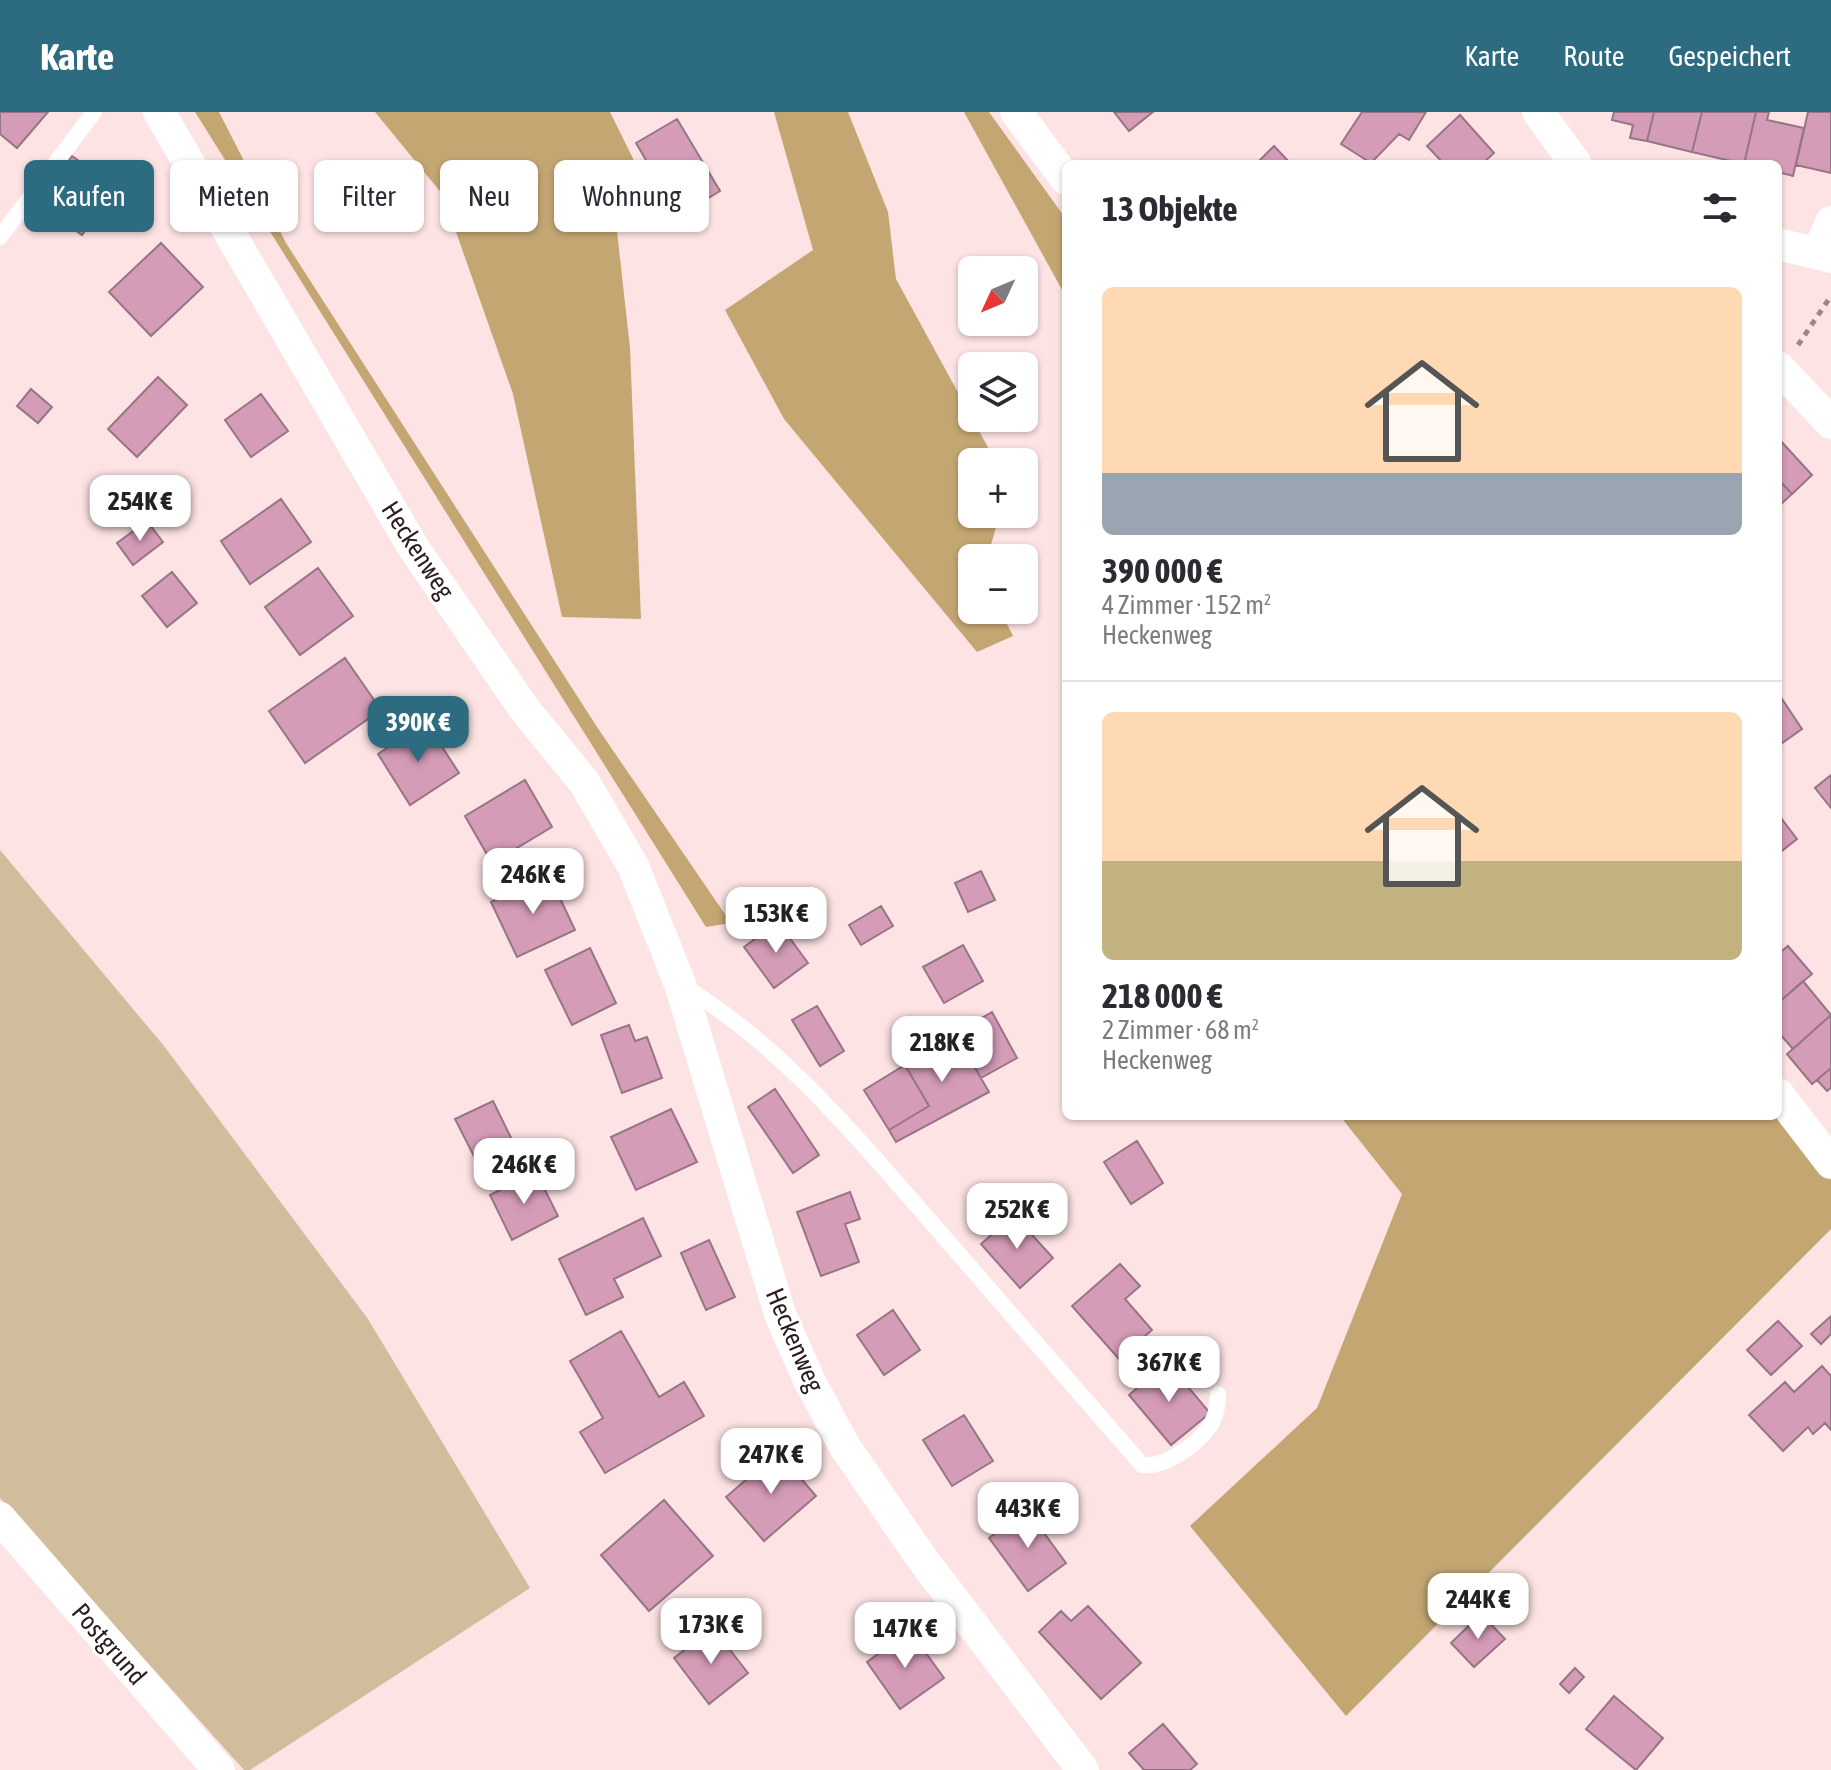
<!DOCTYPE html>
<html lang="de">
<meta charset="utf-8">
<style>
:root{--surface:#fff;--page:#f2f2f3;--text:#2b2b33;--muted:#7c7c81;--line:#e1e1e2;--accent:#2d6b81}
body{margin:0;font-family:"Asap Condensed",sans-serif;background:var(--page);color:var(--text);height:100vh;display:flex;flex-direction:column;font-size:30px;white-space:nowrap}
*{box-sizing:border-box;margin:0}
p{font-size:26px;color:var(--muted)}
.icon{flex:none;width:44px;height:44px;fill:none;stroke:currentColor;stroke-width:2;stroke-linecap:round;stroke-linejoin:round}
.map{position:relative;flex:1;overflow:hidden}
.side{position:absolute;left:1062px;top:48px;width:720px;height:960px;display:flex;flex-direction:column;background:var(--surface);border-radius:12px;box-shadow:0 2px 6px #0004}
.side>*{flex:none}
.hud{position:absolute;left:24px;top:48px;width:760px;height:72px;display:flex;gap:16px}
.needle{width:52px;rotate:226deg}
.buttons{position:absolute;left:958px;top:144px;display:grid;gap:16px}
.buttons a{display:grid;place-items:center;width:80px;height:80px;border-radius:12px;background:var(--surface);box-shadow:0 2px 6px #0004;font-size:40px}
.price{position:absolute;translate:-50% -68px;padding:0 18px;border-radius:16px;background:#fff;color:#222;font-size:26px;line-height:52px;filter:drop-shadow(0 2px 4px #0008)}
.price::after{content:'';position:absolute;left:50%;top:48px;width:24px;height:18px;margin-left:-12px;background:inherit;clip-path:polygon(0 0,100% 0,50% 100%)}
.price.current{background:var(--accent);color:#fff}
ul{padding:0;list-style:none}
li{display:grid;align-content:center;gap:16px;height:424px;padding:0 40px}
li+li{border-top:2px solid var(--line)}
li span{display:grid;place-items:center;height:248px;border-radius:12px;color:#555}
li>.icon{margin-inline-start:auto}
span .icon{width:144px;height:144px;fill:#fffc;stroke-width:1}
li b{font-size:34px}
h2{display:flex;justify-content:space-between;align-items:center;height:96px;padding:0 40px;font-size:34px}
.pill{padding:0 28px;border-radius:12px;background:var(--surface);box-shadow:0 2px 6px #0004;font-size:28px;line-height:72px}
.pill.current{background:var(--accent);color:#fff}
header{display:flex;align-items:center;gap:48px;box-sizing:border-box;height:112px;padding:0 40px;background:var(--accent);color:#fff}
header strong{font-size:38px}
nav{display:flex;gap:44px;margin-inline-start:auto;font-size:28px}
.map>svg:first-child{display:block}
.green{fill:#d1bd9c}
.forest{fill:#c4a673}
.building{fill:#d59cb8;stroke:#967585;stroke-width:2}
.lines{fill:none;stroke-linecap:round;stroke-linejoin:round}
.path{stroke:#9c8787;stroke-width:5;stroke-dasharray:6 6;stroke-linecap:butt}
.lane{stroke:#fff;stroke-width:16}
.street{stroke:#fff;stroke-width:32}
.labels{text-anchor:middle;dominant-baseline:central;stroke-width:6;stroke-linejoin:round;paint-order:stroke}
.street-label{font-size:26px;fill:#2c1d1d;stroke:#fff}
</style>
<header>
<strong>Karte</strong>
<nav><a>Karte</a><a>Route</a><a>Gespeichert</a></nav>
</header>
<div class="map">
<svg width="1831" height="1658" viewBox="0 0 1831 1658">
<rect width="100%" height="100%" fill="#fde3e3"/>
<path class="green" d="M0 738 164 934 368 1207 530 1476 250 1658H244L0 1386Z"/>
<path class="forest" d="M195 0H219L286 131 597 615 731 811 706 815Z
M375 0H610L656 93 616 110 630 236 641 507 562 505 513 282 443 83Z
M774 0H848L888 100 896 167 996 350H972V402H1000L987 446H972V498H1000L1013 524 977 540 784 307 725 198 813 138Z
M964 0H989L1066 107V185Z
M1340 1004H1778L1831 1066V1117L1346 1604 1190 1414 1317 1296 1402 1082Z"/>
<path class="building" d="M0 0H48L17 36 0 22Z
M1114 0H1153L1129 19Z
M1362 0H1426L1409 28 1399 22 1371 51 1341 32Z
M1614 0H1654L1647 29 1630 26 1633 13 1612 8Z
M1654 0H1702L1692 40 1647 29Z
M1702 0H1756L1744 52 1692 40Z
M1756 0H1769L1767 8 1804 16 1793 64 1778 60V52H1744Z
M1808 0H1831V61L1796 53Z
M1460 3 1494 41 1482 52H1444L1427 34Z
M677 7 720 79 679 104 636 31Z
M1274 34 1291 52H1256Z
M72 44 116 75 82 123 38 91Z
M161 131 203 175 151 224 109 180Z
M158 265 187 293 137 345 108 317Z
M31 277 52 295 38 311 17 294Z
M261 282 288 319 251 345 225 308Z
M1778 326 1812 363 1792 382 1778 367Z
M1778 367 1792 382 1778 395Z
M281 387 311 430 250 472 221 429Z
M147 409 163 430 133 453 117 431Z
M318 456 353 504 300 543 265 495Z
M172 460 197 491 167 515 142 484Z
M345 546 381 598 305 651 269 599Z
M1778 581 1802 617 1778 634Z
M426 610 459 661 410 693 378 642Z
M1831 663V696L1815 676Z
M525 668 552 715 492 751 465 704Z
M1778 702 1797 727 1778 742Z
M981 759 995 788 968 800 955 771Z
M549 763 575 818 517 845 491 790Z
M881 794 893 814 861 833 849 813Z
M778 810 808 851 774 876 744 835Z
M963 833 983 869 944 891 923 855Z
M1788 834 1812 862 1778 891V842Z
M590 836 616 891 572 913 545 858Z
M1803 869 1831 903 1793 937 1778 920V891Z
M817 894 844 939 820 954 792 908Z
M992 900 1017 946 981 966 955 921Z
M1831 903V956L1812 972 1787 942Z
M629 913 635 929 647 925 662 966 622 981 601 923Z
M955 921 989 980 896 1030 889 1018 929 994 905 953Z
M905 953 929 994 889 1018 864 978Z
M1831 956V976L1827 979 1817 968Z
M775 977 819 1043 793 1061 748 995Z
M493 989 517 1038 480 1056 455 1007Z
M671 997 697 1050 636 1078 611 1025Z
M1137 1029 1163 1071 1131 1092 1104 1050Z
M536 1060 558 1104 512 1128 490 1083Z
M850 1080 860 1107 845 1112 859 1150 821 1164 797 1100Z
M1014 1103 1053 1146 1020 1176 981 1132Z
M643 1106 661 1144 614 1167 623 1185 586 1203 559 1147Z
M709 1128 735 1185 706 1198 681 1141Z
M1120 1152 1140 1174 1125 1187 1152 1218 1119 1247 1072 1194Z
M893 1198 920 1238 884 1263 857 1223Z
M1831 1204V1222L1821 1232 1811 1222Z
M1778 1209 1802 1234 1771 1263 1747 1238Z
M621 1219 659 1285 684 1270 704 1304 605 1361 580 1320 603 1306 570 1249Z
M1167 1250 1210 1301 1171 1333 1129 1283Z
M1822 1254 1831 1264V1318L1825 1311 1813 1322 1808 1315 1783 1339 1749 1303 1785 1270 1794 1280Z
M964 1303 993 1349 952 1374 923 1328Z
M778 1340 816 1384 764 1429 726 1385Z
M664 1388 713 1444 649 1499 601 1443Z
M1027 1398 1066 1451 1028 1479 989 1426Z
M1088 1494 1141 1551 1101 1587 1039 1520 1061 1499 1071 1509Z
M1481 1502 1505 1527 1474 1555 1451 1531Z
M713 1516 748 1561 709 1592 674 1546Z
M910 1519 944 1566 900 1597 867 1550Z
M1575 1556 1584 1565 1569 1581 1560 1572Z
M1614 1584 1663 1626 1636 1658 1586 1617Z
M1163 1612 1197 1652 1190 1658H1144L1129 1641Z"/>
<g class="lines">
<path class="path" d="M1798 233 1831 184"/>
<path class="lane" d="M0 125 94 0
M682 873C783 935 854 1022 931 1110 1001 1191 1072 1272 1142 1353 1164 1356 1194 1334 1207 1318 1216 1307 1218 1294 1218 1282"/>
<path class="street" d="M159 0 413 435 525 598 584 670 633 754 680 872 780 1202 809 1268 845 1335 923 1448 1083 1658
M1016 0 1066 67
M1538 0 1576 52
M1778 132 1831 145
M1818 141 1831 110
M1778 255 1831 311
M1778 982 1831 1051
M0 1406 219 1658"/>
</g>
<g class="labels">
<g class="street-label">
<text transform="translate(418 438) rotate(57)">Heckenweg</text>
<text transform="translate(795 1228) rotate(67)">Heckenweg</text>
<text transform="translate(109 1532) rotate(49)">Postgrund</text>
</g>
</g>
</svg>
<div class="buttons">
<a><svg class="needle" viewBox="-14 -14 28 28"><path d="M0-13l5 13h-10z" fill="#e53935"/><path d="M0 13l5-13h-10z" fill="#7c7c81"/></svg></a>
<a><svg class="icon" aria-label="layers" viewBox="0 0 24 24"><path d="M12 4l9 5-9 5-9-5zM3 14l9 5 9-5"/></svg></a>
<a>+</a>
<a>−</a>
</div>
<b class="price" style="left:140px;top:431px">254K €</b>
<b class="price current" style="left:418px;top:652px">390K €</b>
<b class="price" style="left:533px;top:804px">246K €</b>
<b class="price" style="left:776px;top:843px">153K €</b>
<b class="price" style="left:942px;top:972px">218K €</b>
<b class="price" style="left:524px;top:1094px">246K €</b>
<b class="price" style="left:1017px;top:1139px">252K €</b>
<b class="price" style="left:1169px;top:1292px">367K €</b>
<b class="price" style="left:771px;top:1384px">247K €</b>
<b class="price" style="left:1028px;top:1438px">443K €</b>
<b class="price" style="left:1478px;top:1529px">244K €</b>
<b class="price" style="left:711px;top:1554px">173K €</b>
<b class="price" style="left:905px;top:1558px">147K €</b>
<div class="hud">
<a class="pill current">Kaufen</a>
<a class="pill">Mieten</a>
<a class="pill">Filter</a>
<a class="pill">Neu</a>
<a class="pill">Wohnung</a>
</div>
<section class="side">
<h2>13 Objekte<svg class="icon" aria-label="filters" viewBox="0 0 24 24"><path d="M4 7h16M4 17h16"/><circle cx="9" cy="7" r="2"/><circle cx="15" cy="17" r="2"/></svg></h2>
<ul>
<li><span style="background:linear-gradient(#ffd9b3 75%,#9aa5b1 0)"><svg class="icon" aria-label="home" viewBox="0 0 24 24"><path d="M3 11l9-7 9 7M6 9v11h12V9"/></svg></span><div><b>390 000 €</b><p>4 Zimmer · 152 m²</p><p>Heckenweg</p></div></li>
<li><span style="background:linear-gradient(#ffd9b3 60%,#c2b280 0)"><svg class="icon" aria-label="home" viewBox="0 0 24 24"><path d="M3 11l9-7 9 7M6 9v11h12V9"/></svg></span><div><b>218 000 €</b><p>2 Zimmer · 68 m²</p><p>Heckenweg</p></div></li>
</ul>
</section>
</div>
